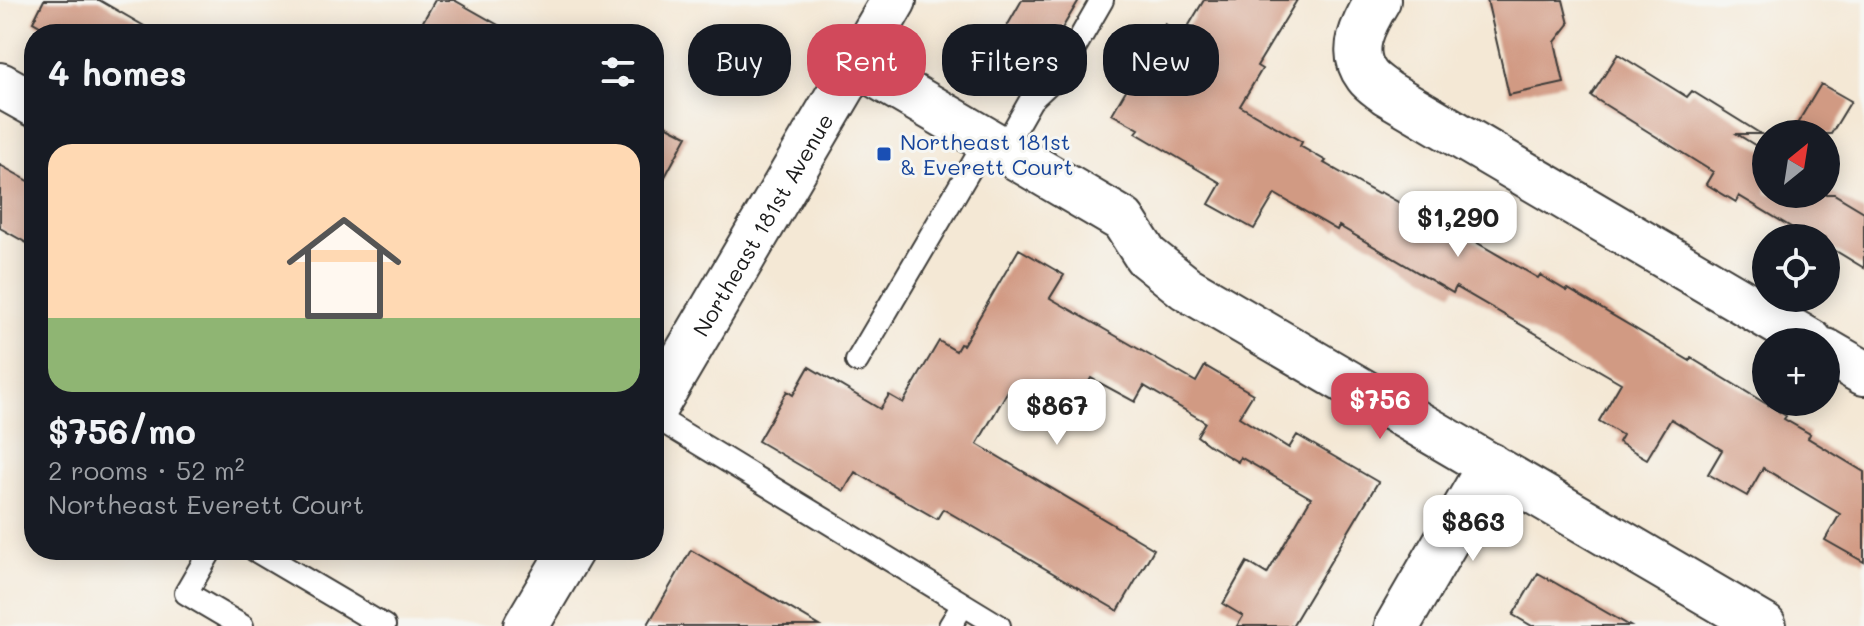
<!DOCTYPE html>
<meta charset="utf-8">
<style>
:root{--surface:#171b24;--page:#242831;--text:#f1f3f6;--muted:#9ea1a6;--line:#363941;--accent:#d1495b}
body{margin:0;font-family:Mali,sans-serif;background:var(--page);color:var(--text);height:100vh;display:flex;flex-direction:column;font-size:30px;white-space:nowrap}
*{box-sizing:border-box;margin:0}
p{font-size:26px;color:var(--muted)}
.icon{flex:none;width:44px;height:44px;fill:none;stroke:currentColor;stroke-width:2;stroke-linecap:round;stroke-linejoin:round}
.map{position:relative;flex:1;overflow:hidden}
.drawer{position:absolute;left:24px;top:24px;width:640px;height:536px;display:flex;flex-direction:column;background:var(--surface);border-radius:32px;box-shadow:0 4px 20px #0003}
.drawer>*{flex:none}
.top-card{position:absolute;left:688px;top:24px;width:760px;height:72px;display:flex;gap:16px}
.needle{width:52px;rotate:30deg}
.fabs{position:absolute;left:1752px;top:120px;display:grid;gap:16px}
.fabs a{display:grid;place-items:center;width:88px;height:88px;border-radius:50%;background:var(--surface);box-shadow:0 4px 20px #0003;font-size:40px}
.price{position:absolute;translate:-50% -68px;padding:0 18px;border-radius:16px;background:#fff;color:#222;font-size:26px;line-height:52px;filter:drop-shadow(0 2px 4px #0008)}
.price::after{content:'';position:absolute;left:50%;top:48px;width:24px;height:18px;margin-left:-12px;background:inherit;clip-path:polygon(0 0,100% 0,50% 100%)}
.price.selected{background:var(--accent);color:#fff}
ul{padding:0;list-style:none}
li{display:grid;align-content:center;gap:16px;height:424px;padding:0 24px}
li+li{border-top:2px solid var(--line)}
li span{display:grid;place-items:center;height:248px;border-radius:24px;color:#555}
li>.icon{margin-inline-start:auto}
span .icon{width:144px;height:144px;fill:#fffc;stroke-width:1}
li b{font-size:34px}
h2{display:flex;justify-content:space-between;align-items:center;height:96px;padding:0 24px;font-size:34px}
.pill{padding:0 28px;border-radius:32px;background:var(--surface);box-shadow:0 4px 20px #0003;font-size:28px;line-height:72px}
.pill.selected{background:var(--accent);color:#fff}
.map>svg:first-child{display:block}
.building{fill:#d19a83}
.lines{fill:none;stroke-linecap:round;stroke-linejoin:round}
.lane-casing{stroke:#3c3b38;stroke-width:26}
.street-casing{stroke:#3c3b38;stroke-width:48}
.primary-casing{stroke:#3c3b38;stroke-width:48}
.lane{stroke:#fff;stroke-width:22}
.street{stroke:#fff;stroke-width:44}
.primary{stroke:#fff;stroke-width:44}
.transit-dot{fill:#1a4fb4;stroke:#f6f6f2;stroke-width:3}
.labels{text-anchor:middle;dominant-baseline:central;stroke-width:6;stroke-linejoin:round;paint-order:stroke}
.transit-label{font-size:22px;fill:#164399;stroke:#f6f6f2;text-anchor:start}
.street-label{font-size:22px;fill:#1c1c1c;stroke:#f6f6f2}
</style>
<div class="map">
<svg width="1864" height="626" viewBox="0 0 1864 626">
<rect width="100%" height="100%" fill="#f6f6f2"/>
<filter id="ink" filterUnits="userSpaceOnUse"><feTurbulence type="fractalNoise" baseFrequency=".0125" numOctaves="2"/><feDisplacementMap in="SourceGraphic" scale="16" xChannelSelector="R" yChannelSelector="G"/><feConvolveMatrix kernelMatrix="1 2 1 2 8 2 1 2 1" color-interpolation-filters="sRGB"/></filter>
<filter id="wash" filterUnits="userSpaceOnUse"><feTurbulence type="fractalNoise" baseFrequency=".006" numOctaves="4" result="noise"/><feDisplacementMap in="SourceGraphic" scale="32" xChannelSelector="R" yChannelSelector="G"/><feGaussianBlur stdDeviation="1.8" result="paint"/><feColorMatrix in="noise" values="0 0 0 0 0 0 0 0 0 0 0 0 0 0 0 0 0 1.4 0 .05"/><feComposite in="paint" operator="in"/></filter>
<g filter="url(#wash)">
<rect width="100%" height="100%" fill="#f4e8d5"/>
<g id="blocks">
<path class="building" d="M44 0H99L158 34H54L33 22Z
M435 0H454L514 34H416Z
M1022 0H1079L1039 67 998 42Z
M1204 0H1297L1257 66 1262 69 1240 106 1302 142 1300 146 1326 161 1324 163 1378 194 1380 192 1416 212 1422 205 1465 230 1462 234 1538 278 1540 275 1567 291 1568 289 1690 361 1691 358 1786 416 1784 419 1810 434 1808 438 1864 472V562L1825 540 1840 514 1763 468 1747 496 1708 474 1722 450 1671 419 1647 459 1618 442 1622 435 1599 421 1621 383 1456 287 1453 293 1339 226 1337 230 1275 194 1254 229 1209 204 1221 183 1136 133 1139 129 1112 114 1165 24 1183 35Z
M1487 0H1563L1569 24 1555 42 1564 83 1509 95Z
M1618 54 1687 97 1692 91 1761 134H1737L1766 152V194H1834L1864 212V268L1826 245V238H1814L1807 234 1806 236 1739 196 1736 202 1706 184 1713 172 1591 96Z
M1821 84 1851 101 1831 134H1791Z
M654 119 687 136 654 197Z
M0 165 34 184V247L0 228Z
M1019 249 1064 275 1050 298 1196 382 1205 366 1253 394 1239 417 1289 448 1297 435 1378 482 1292 626H1237L1243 616 1223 604 1247 562 1267 574 1311 498 1240 457 1238 462 1209 445 1197 436 1205 422 1144 386 1135 402 1091 378 1068 418 1012 384 977 444 1154 549 1118 611 943 509 937 519 855 472 844 491 758 441 787 391 793 395 809 367 880 409 889 395 903 403 939 341 956 351 960 344 963 345Z
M691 550 820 626H647Z
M1538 573 1630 626H1532L1513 615Z"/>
</g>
</g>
<g filter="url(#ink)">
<use href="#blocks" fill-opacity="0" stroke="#3c3b38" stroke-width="2"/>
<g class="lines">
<g class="lane-casing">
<path id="lane" d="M1003 149 1031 100 1060 73 1102 0
M857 361 987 140
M654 416 999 626
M211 550 186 593 242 626
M255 550 384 626
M950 626 963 605"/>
</g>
<g class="street-casing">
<path id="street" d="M1378 0C1364 23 1348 51 1367 76 1372 83 1381 88 1387 93L1811 342
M857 64 1123 220 1146 256 1186 288 1764 626
M0 85 34 104
M1826 351 1864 373
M1397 626 1490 465"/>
</g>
<g class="primary-casing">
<g id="primary">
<path id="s1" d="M654 409 894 0"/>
<path d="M526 626 571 550"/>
</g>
</g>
<use href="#lane" class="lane"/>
<use href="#street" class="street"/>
<use href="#primary" class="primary"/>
</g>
</g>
<rect class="transit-dot" x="876" y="146" width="16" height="16" rx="4"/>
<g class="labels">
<g class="transit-label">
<text x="900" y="141">Northeast 181st<tspan x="900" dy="25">&amp; Everett Court</tspan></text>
</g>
<g class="street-label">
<text stroke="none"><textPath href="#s1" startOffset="214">Northeast 181st Avenue</textPath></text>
</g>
</g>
</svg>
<div class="fabs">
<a><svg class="needle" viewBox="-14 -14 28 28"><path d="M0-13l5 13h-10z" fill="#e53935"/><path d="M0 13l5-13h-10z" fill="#9ea1a6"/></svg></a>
<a><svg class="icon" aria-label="locate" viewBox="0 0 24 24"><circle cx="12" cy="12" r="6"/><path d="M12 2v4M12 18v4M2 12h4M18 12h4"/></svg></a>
<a>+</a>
</div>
<b class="price" style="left:1458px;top:259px">$1,290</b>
<b class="price selected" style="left:1380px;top:441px">$756</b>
<b class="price" style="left:1057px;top:447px">$867</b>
<b class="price" style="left:1473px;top:563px">$863</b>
<div class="top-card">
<a class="pill">Buy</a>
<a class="pill selected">Rent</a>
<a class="pill">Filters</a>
<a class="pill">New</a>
</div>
<section class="drawer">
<h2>4 homes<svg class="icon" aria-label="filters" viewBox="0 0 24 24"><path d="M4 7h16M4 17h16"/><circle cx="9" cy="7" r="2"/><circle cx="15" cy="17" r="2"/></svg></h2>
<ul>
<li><span style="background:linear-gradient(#ffd9b3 70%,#8fb573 0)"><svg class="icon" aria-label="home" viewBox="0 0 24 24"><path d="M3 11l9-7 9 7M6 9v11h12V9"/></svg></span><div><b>$756/mo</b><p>2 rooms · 52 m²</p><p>Northeast Everett Court</p></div></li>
</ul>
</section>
</div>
